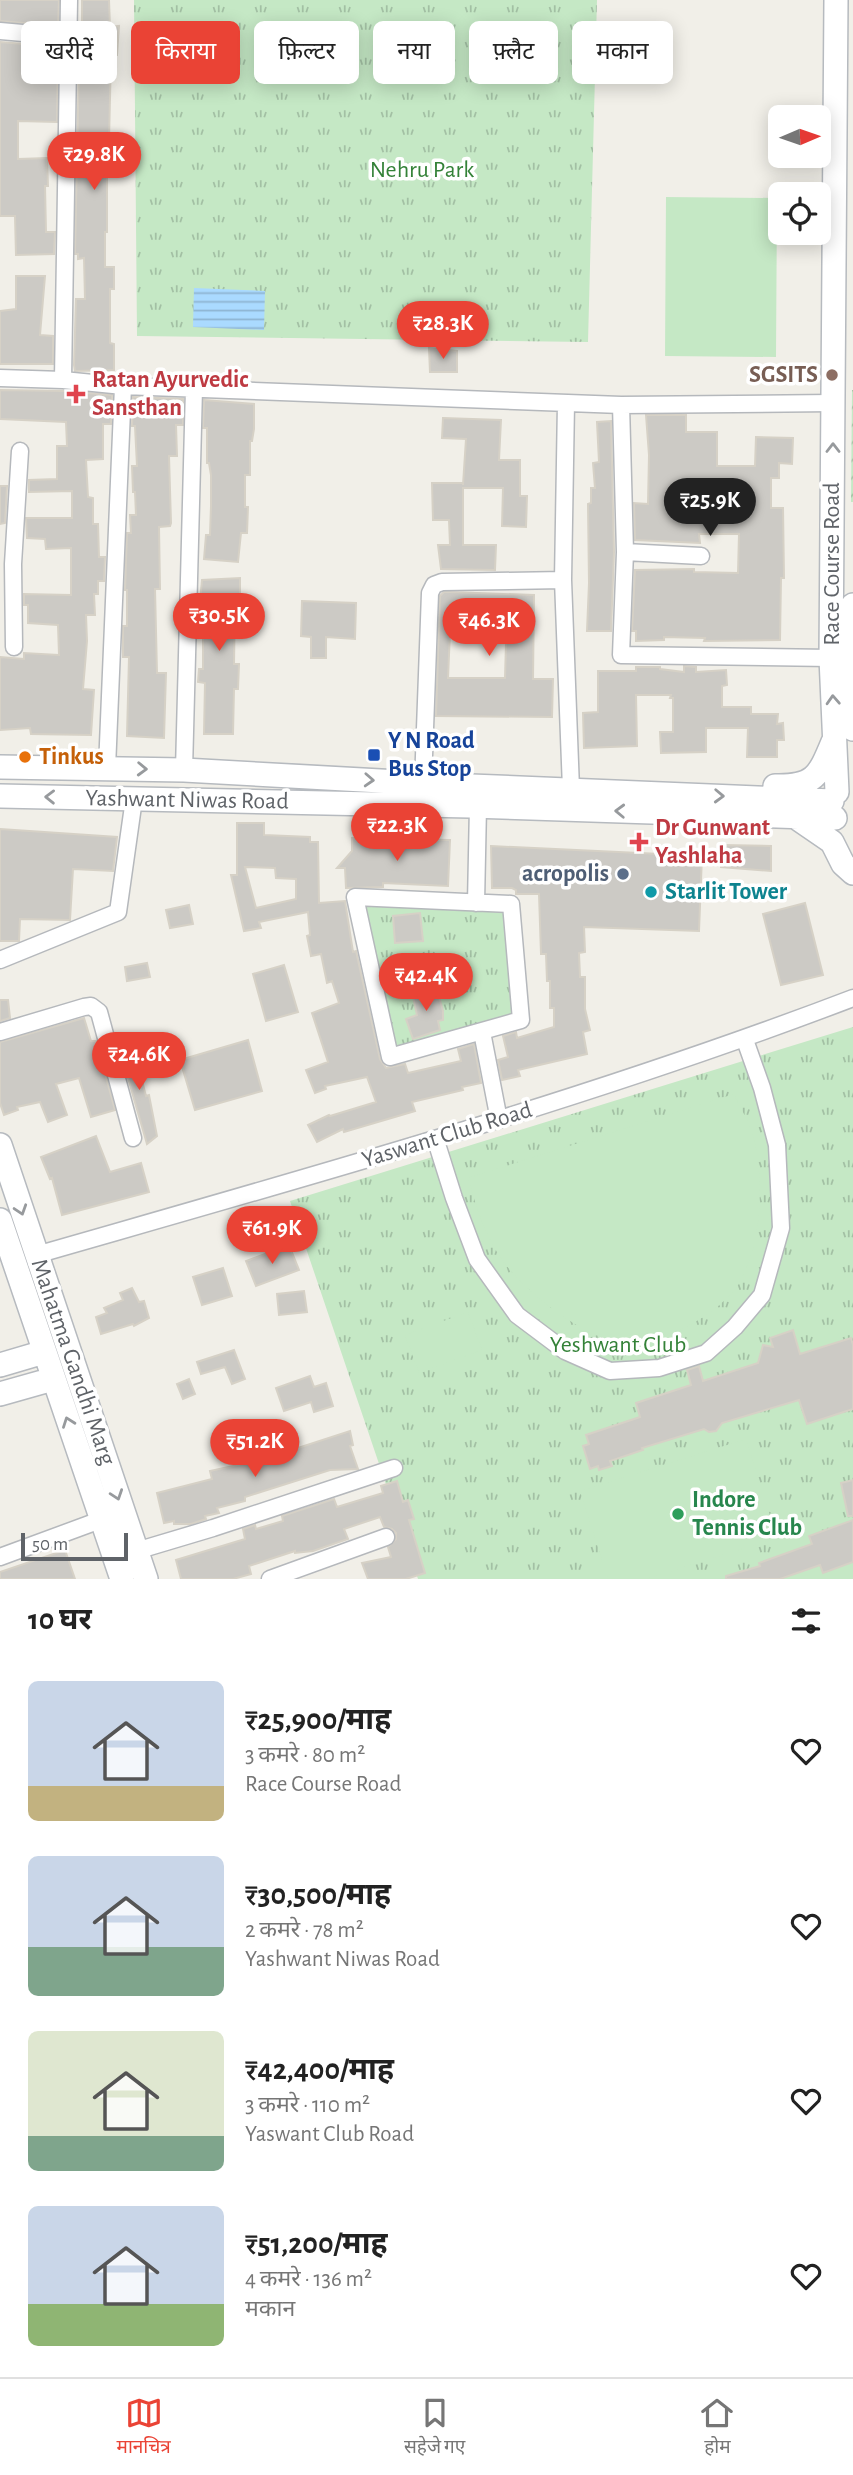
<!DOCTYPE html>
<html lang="hi">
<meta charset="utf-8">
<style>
:root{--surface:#fff;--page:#f2f2f2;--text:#222;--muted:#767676;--line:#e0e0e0;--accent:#ea4335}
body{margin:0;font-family:"Alegreya Sans","Noto Sans Devanagari",sans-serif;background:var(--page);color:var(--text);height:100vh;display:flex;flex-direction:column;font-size:26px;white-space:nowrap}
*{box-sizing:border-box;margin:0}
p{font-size:23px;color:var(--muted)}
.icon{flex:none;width:38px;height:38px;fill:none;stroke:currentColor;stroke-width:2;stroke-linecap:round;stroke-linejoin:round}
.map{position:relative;height:1579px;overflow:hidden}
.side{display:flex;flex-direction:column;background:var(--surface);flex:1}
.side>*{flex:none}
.top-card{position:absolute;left:21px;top:21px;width:812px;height:63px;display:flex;gap:14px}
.needle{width:46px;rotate:88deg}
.tools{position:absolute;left:768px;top:105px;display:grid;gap:14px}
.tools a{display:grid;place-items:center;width:63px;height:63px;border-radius:10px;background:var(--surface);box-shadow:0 4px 18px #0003;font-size:35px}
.scale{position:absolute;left:21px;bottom:18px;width:107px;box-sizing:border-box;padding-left:7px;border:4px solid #5f6368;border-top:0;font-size:19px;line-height:24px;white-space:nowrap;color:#5f6368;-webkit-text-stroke:5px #fff;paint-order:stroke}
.price{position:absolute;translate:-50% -60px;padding:0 16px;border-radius:24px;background:var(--accent);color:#fff;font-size:23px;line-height:46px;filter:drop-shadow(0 2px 4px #0008)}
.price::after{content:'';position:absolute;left:50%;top:42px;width:21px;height:16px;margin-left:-10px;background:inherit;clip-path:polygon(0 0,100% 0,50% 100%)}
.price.on{background:#222;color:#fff}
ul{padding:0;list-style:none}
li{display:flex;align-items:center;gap:21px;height:175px;padding:0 28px}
li span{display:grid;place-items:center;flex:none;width:196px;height:140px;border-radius:10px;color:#555}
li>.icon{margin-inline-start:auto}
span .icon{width:84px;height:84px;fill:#fffc;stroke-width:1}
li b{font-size:30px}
h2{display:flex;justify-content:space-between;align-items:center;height:84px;padding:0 28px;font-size:30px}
.chip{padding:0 24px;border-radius:10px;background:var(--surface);box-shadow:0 4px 18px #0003;font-size:24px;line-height:63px}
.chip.on{background:var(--accent);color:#fff}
.tabs{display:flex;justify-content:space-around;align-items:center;height:98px;border-top:2px solid var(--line);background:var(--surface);font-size:19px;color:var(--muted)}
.tabs a{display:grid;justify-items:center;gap:4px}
.tabs .on{color:var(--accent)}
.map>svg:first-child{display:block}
.grass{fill:url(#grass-tufts)}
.garden{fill:url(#garden-furrows)}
.pitch{fill:#c5e8c5}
.water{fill:url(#water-rules)}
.building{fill:#cccac5;stroke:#d6d1c6;stroke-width:2;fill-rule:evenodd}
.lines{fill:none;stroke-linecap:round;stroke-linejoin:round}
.street-casing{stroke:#b5b8bc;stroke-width:19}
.secondary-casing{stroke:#b6babf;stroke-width:26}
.street{stroke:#fff;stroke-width:16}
.secondary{stroke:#fff;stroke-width:23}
.oneway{stroke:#979a9d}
.education-dot{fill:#8d6e63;stroke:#fff;stroke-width:2.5}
.health-dot{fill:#e0444e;stroke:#fff;stroke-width:2.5}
.transit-dot{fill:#1a4fb4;stroke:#fff;stroke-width:2.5}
.food-dot{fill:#e8710a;stroke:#fff;stroke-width:2.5}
.service-dot{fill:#5c6f8a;stroke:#fff;stroke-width:2.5}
.culture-dot{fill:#0f9aa8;stroke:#fff;stroke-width:2.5}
.leisure-dot{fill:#2e9e5b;stroke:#fff;stroke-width:2.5}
.labels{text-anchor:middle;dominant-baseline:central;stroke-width:7;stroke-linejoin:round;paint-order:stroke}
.park-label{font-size:24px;fill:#348238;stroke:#fff}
.education-label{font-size:24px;font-weight:bold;fill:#785e54;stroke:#fff;text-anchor:end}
.health-label{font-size:24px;font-weight:bold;fill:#be3a42;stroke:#fff;text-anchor:start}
.street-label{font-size:24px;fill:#5f6368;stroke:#fff}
.transit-label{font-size:24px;font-weight:bold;fill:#164399;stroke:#fff;text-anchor:start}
.food-label{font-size:24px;font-weight:bold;fill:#c56008;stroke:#fff;text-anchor:start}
.service-label{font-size:24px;font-weight:bold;fill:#4e5e75;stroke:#fff;text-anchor:end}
.culture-label{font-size:24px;font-weight:bold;fill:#0d838f;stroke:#fff;text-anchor:start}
.leisure-label{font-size:24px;font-weight:bold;fill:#27864d;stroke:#fff;text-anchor:start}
</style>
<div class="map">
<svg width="853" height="1579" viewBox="0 0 853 1579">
<defs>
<pattern id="grass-tufts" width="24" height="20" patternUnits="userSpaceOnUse" patternTransform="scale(1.75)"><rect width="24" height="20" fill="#c5e8c5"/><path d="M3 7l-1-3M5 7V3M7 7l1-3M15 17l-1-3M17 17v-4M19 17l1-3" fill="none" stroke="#a3c0a4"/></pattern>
<pattern id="garden-furrows" width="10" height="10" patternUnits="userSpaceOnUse" patternTransform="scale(1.75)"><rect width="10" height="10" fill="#c5e8c5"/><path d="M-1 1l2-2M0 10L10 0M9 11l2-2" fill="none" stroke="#a3c0a4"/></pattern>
<pattern id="water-rules" width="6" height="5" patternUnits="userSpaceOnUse" patternTransform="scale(1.75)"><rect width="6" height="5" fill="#aadaff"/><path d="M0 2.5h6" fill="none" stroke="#8eb4d2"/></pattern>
</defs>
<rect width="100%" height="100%" fill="#f1efe8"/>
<path class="grass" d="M134 0H597L588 342 137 336Z
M355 897 511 904 521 1020 390 1057Z
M853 1027V1579H418L290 1201Z"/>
<path class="garden" d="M852 390H853V502H851Z"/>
<path class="pitch" d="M666 197 777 198 776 357 665 356Z
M734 1094C740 1107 748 1120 752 1133 766 1177 763 1261 729 1296 702 1324 663 1341 624 1342 588 1342 523 1290 503 1261 485 1236 476 1206 468 1178Z
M468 1312 482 1350 419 1373 405 1335Z
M746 1439 777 1538 646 1579H608L580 1491Z"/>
<path class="water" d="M194 288 265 291 264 330 193 327Z"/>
<path class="building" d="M0 0H59L58 26 0 21Z
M82 0H109L110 27 119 26 117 55H111L109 141H107V232H105V267H114V289H110V343L114 344V370L75 371 74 365 76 299H85L84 258 78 259V254H75L79 62 88 61 91 23H82Z
M0 42 58 47 57 122 18 121V159L47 158 48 186H45L46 232H55L54 254 16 255 15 216H0Z
M16 276H45L40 335 53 336V364H0V311L16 309Z
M429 348 457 351V372H430Z
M0 390 63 391 112 395 111 424H103V459L86 460 88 497 93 498V524H98L99 557H105L104 581H98V594H94L95 615H86L87 641 83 689 94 690 91 735 31 734 30 728 0 730V657L24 659V653L59 655 58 625 28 623V605H24V594L71 595V548L46 549 45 539 27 538 26 518H72V491L29 492V480L57 479V446H67L66 422 0 419Z
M133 397 183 399V425H176L177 456H169L171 523 170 526 159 527 160 589H155L157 673H166L164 738 127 736 129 657H123V626H127V590H125L127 533H131L130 515H136L135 492H133L132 466H137L135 426H132Z
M204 400 254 404V429L252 441H250V475H245V507H248L247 533H241L238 562 204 559 206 535H210L211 506V475L209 463H207V428H203Z
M646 415H686V432H717V466H755L756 437 793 438 792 464 779 463V478H771V508H783L784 578H781L780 640 704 641 705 638 664 637V640L636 641V631H632L635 570 694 569V572L738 573 739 534H699L700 543 635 540 634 503 648 504 649 455Z
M443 418 501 420 499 460H520V496H527L526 527 502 526 503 488H463V545H496L495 570 441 569 438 545H450L449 520H433L432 483H463V485L466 439 442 438Z
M611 421 614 552 611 631H587L589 583 588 504 591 503V488H595L593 463 599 462 597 422Z
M0 486H7L5 523 0 524Z
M240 578V598H235L234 664H239L238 689H234L233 734H204L205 683 198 682 199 669H203V613H199L202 580Z
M451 592 534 595 533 679H553L552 717 436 716 440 596 444 592ZM507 608 505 678H448L451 609Z
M302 601 356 603 355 639 326 637V658H311V637L301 636Z
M684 666 696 667V672L726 670 727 685 722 686V707H751V714H778L777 724 783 723 784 740H777V757H747L748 728H706V752L661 753 660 732H673V698H670L671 695H636L637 746 584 748 583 713 598 712V671H636V667H660V669L684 672Z
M237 823H264V835L310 837V842H318L319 903 345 901 353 952 356 951 380 1059 386 1068 405 1064 408 1073 461 1061 458 1049 474 1044 481 1083 462 1087 463 1090 412 1102 415 1111 344 1132 343 1129 317 1142 308 1125 329 1115 330 1116 376 1102 367 1077 325 1086 326 1089 315 1093 306 1070 328 1062 312 1013 339 1003 332 981 327 983 321 954 311 956 307 936 310 935 308 912 259 922 261 928 244 931 231 875H237ZM245 867 275 868 276 878 296 879V899L256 908Z
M0 829 117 837 113 871 73 869 70 920 20 919 19 941H0Z
M352 838 450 840 448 886 383 883V887L346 888 345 868H337L352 851Z
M721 845 771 846V871L721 867Z
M491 846 702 856 699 931 584 927 585 952 579 953 580 977H585V1009L590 1030 583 1032 587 1054 518 1070 520 1076 502 1080 498 1060 508 1057 503 1036 516 1032 517 1038 554 1027V1008H550V981H547L546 954H541L539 894H516V890L512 888H492Z
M805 903 823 975 781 985 763 914Z
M189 905 193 924 170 928 166 910Z
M420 913 423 941 395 943 393 916Z
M147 963 150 977 127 981 125 967Z
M284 965 298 1012 266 1021 253 974Z
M436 986 443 1011V1020L438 1021 440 1030 413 1039 406 1019 417 1015 412 992Z
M0 1000H8L10 1018 0 1021Z
M84 1018 91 1041H96L115 1110 91 1117 79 1078 56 1084 67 1115 48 1122 40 1102 17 1107 18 1110 4 1115 0 1103V1042Z
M128 1039 129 1056 135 1054 146 1096 149 1095 157 1136 147 1144 117 1040Z
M248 1040 262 1091 195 1110 180 1060Z
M96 1136 110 1172 141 1163 149 1192 62 1215 52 1178 50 1179 41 1157Z
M289 1245 299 1270 256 1286 246 1261Z
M223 1268 232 1296 202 1305 193 1277Z
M132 1288 139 1302 144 1301 149 1318 134 1326 133 1324 101 1334 96 1317 107 1313 104 1308 123 1300 120 1293Z
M304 1291 307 1312 279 1315 277 1294Z
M793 1330 800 1354 851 1338 853 1345V1409L807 1424 799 1400 722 1423 716 1431 709 1432 704 1429 642 1448 643 1450 610 1461 612 1466 599 1470 598 1466 590 1469 583 1446 589 1444 586 1435 640 1417 636 1403 691 1385 687 1370 699 1366 703 1381 758 1363 763 1345 773 1347 770 1338Z
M234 1350 245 1379 232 1384 225 1367 201 1374 197 1362Z
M310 1376 314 1387 326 1383 333 1406 314 1412 311 1402 284 1411 276 1388Z
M189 1379 195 1394 183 1399 177 1384Z
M350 1431 353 1445 350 1446 358 1469 330 1470 245 1497V1501L217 1508 219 1513 205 1516 206 1519 191 1524H174V1521L164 1523 157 1493 212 1479 210 1471 261 1460Z
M853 1480V1516H848L841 1483Z
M397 1481 403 1502 408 1500 414 1519 409 1520 425 1573 406 1579H368L362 1563 391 1557 388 1547 396 1539V1533L392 1529 384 1527 380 1517 344 1529 348 1539 313 1551 295 1553V1551L249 1566 251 1574 233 1579H181L176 1560 245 1539 243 1529 255 1525 256 1529 283 1521 282 1516 334 1499 337 1507 383 1493 381 1486Z
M853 1520V1562L823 1573 820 1565 780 1579H726V1576L760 1566 759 1563 812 1544 809 1536Z
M65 1550 75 1579H0V1572Z"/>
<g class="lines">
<g class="street-casing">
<path id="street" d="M0 31 68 37
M0 378 63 380 123 386 621 405 833 403
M63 380 69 0
M566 403 563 580 571 789
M621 405 625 552 621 655 831 658
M625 552 701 556
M14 647 13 564 20 451
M107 768 123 386
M184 770 194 388
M423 783 430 593 434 585 442 582 563 580
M355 897 511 904 521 1020 390 1057Z
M476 903 478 806
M0 960 118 912 134 799
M0 1032 84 1007 91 1006 99 1012 133 1138
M482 1032 499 1120
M436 1141 454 1198 477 1259 517 1315 565 1351 610 1371 659 1368 706 1353 735 1327 762 1295 781 1228 777 1145 762 1088 745 1040
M36 1255C311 1176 586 1100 853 998
M136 1551 213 1528 394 1468
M0 1557 103 1519
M270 1579 386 1537"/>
</g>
<g class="secondary-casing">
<path id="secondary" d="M836 0 831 658 837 792
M853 605V729
M0 767 184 770 471 786 832 801
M775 786C814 787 819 776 833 742
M0 796 470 806 835 818
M797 818 832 842 843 864 853 873
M0 1145 146 1579
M0 1220 122 1579
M0 1365 44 1352
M0 1394 53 1379"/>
</g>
<use href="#street" class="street"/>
<use href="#secondary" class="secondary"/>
</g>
<defs><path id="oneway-chevron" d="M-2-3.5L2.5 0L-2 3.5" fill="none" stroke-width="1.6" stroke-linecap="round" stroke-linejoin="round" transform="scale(1.75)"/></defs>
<g class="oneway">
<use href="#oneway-chevron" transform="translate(833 448) rotate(-90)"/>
<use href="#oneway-chevron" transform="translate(833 700) rotate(-93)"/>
<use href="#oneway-chevron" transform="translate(142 769) rotate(2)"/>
<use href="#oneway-chevron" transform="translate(369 780) rotate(3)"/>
<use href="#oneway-chevron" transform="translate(719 796) rotate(2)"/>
<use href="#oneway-chevron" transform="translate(50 797) rotate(-179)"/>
<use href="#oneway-chevron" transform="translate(620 811) rotate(-178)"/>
<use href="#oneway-chevron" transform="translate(21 1210) rotate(72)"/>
<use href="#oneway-chevron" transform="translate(68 1422) rotate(-110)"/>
<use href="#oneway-chevron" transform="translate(117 1495) rotate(71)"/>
</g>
<circle class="education-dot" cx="832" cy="375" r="7"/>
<g class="health-dot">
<path d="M72.5 383.5h7v7h7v7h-7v7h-7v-7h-7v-7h7z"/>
<path d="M635.5 831.5h7v7h7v7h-7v7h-7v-7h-7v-7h7z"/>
</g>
<rect class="transit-dot" x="367" y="748" width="14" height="14" rx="3.5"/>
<circle class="food-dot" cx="25" cy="757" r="7"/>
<circle class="service-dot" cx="623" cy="874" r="7"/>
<circle class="culture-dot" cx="651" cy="892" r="7"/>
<circle class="leisure-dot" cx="678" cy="1514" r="7"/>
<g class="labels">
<g class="park-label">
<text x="422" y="170">Nehru Park</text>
<text x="618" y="1345">Yeshwant Club</text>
</g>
<g class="education-label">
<text x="818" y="375">SGSITS</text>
</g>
<g class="health-label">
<text x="92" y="380">Ratan Ayurvedic<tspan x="92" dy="28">Sansthan</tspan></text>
<text x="655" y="828">Dr Gunwant<tspan x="655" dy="28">Yashlaha</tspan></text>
</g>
<g class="street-label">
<text transform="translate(832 564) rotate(-90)">Race Course Road</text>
<text transform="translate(187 800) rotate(1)">Yashwant Niwas Road</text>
<text transform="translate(447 1135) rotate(-17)">Yaswant Club Road</text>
<text transform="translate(73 1362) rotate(71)">Mahatma Gandhi Marg</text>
</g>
<g class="transit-label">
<text x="388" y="741">Y N Road<tspan x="388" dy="28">Bus Stop</tspan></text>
</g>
<g class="food-label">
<text x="39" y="757">Tinkus</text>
</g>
<g class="service-label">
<text x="609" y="874">acropolis</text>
</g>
<g class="culture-label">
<text x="665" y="892">Starlit Tower</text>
</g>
<g class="leisure-label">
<text x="692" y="1500">Indore<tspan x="692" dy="28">Tennis Club</tspan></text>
</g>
</g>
</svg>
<div class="tools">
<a><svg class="needle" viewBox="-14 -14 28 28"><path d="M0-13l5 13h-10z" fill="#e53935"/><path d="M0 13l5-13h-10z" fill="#767676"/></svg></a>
<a><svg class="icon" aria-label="locate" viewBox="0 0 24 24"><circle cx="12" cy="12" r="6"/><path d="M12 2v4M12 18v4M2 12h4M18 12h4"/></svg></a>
</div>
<div class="scale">50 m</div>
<b class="price" style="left:94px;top:192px">₹29.8K</b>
<b class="price" style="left:443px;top:361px">₹28.3K</b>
<b class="price on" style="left:710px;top:538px">₹25.9K</b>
<b class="price" style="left:219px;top:653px">₹30.5K</b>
<b class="price" style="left:489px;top:658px">₹46.3K</b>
<b class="price" style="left:397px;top:863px">₹22.3K</b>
<b class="price" style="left:426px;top:1013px">₹42.4K</b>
<b class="price" style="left:139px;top:1092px">₹24.6K</b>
<b class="price" style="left:272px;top:1266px">₹61.9K</b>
<b class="price" style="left:255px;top:1479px">₹51.2K</b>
<div class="top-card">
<a class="chip">खरीदें</a>
<a class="chip on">किराया</a>
<a class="chip">फ़िल्टर</a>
<a class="chip">नया</a>
<a class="chip">फ़्लैट</a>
<a class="chip">मकान</a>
</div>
</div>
<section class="side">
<h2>10 घर<svg class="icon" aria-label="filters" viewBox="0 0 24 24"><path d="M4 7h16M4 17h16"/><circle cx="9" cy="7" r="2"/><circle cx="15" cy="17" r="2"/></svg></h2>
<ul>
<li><span style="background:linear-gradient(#c9d6e8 75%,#c2b280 0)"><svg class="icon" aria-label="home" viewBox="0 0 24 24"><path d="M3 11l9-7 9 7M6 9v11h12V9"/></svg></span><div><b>₹25,900/माह</b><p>3 कमरे · 80 m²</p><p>Race Course Road</p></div><svg class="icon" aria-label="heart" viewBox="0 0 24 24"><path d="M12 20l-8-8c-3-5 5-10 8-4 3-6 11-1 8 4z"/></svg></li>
<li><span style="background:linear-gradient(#c9d6e8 65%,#7fa58c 0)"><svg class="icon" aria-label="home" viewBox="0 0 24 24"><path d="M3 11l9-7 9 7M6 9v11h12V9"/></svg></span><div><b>₹30,500/माह</b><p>2 कमरे · 78 m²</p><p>Yashwant Niwas Road</p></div><svg class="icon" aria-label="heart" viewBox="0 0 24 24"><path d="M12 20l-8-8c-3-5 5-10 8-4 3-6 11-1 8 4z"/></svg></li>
<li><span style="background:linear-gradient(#dfe7d0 75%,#7fa58c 0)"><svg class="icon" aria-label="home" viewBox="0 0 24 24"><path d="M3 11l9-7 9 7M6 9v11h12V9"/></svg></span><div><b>₹42,400/माह</b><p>3 कमरे · 110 m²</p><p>Yaswant Club Road</p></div><svg class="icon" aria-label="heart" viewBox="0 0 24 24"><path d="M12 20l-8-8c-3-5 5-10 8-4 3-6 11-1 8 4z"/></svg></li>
<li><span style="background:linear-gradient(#c9d6e8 70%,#8fb573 0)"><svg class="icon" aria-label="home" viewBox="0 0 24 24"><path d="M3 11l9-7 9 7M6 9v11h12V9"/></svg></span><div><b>₹51,200/माह</b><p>4 कमरे · 136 m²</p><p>मकान</p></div><svg class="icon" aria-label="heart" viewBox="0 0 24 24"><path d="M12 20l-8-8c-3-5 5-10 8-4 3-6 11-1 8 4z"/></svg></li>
</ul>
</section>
<nav class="tabs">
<a class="on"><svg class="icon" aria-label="map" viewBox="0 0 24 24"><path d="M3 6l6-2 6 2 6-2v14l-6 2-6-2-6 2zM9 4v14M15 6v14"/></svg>मानचित्र</a>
<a><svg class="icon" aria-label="saved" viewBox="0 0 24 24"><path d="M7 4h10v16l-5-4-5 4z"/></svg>सहेजे गए</a>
<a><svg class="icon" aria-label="home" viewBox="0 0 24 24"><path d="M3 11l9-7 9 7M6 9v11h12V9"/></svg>होम</a>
</nav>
